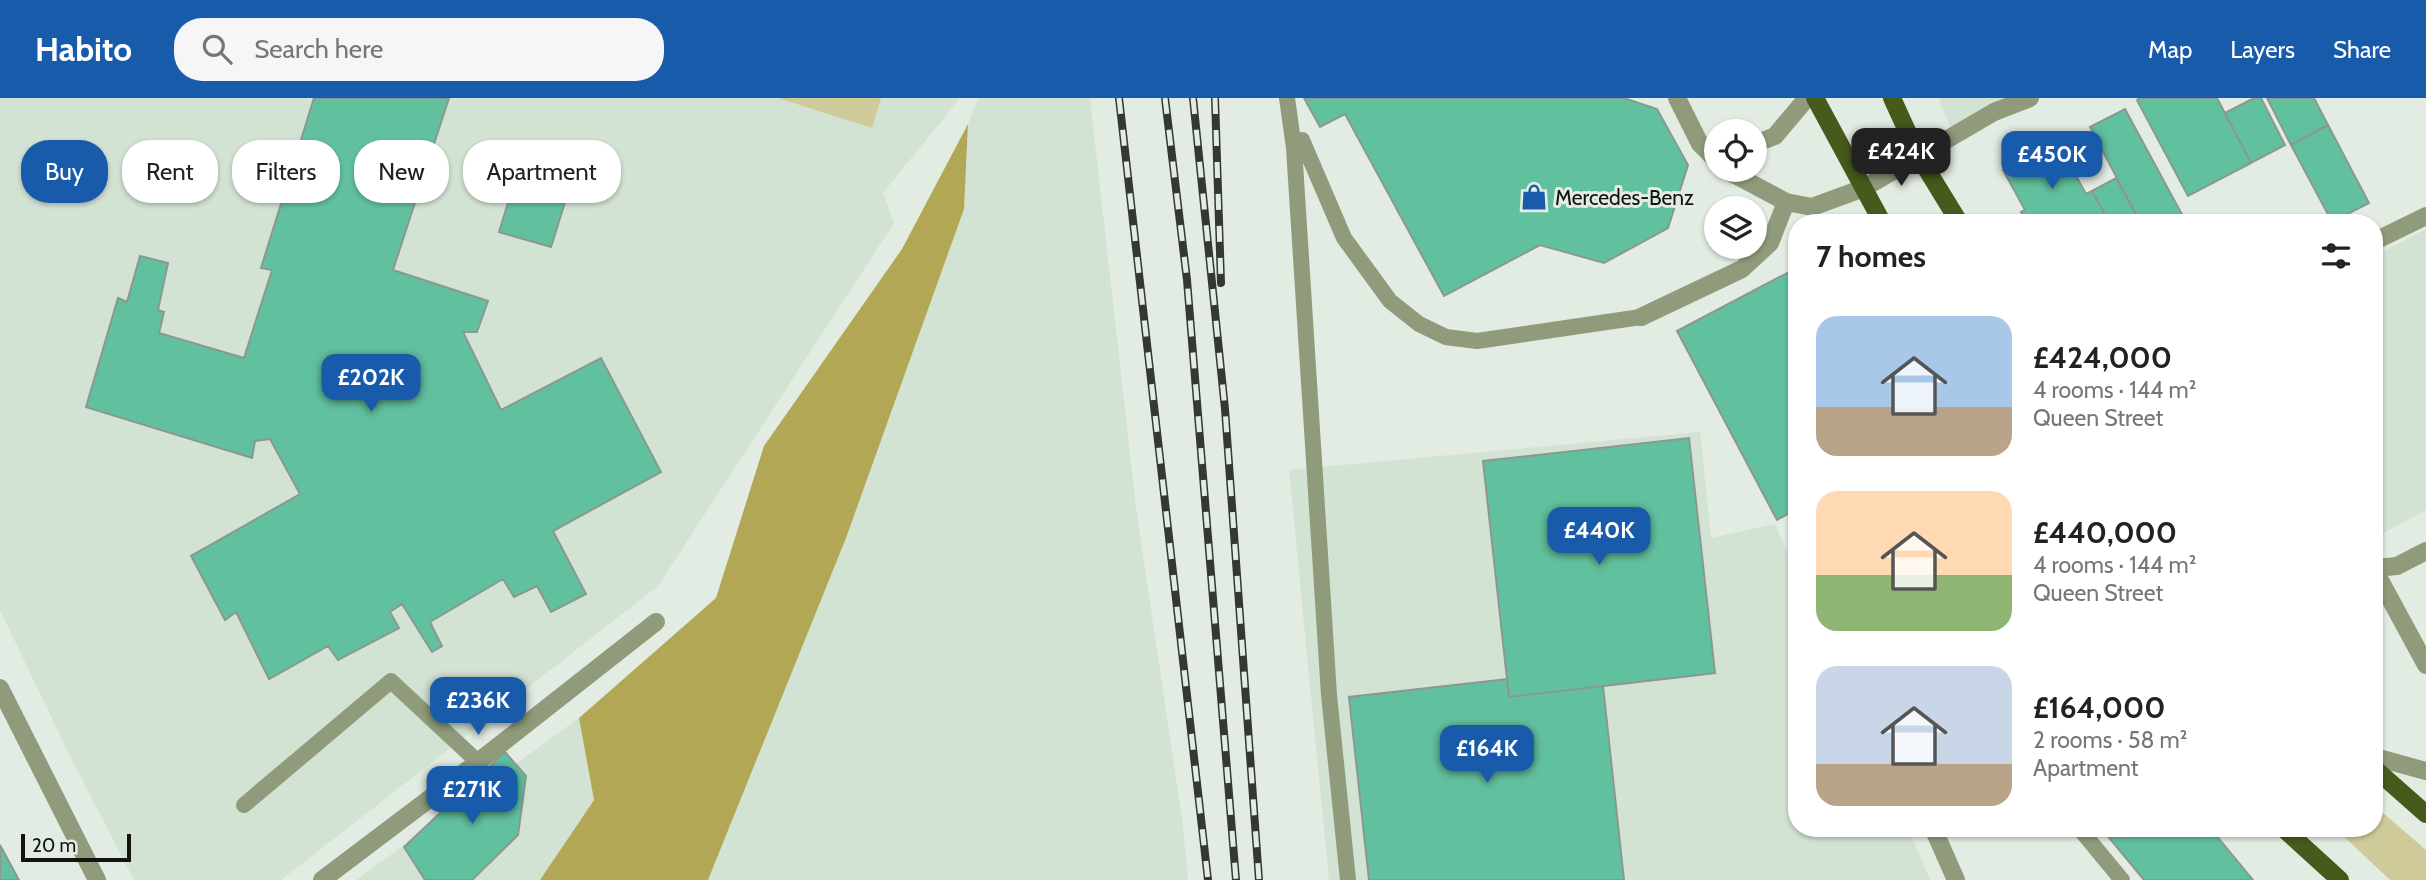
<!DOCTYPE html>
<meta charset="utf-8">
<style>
:root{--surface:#fff;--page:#f6f6f6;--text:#222;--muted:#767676;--accent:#195bab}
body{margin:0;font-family:Cabin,sans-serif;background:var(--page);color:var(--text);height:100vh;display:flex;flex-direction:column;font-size:26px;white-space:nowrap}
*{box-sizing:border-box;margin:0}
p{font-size:23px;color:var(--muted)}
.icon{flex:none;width:38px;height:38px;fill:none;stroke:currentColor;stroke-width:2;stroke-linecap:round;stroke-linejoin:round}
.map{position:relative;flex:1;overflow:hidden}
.details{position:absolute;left:1788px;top:116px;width:595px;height:623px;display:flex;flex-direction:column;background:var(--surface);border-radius:28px;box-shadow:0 2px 5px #0004}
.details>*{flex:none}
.top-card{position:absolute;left:21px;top:42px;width:665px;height:63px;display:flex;gap:14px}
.fabs{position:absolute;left:1704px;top:21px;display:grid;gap:14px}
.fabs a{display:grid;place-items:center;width:63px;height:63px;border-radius:50%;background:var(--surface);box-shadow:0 2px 5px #0004;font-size:35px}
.scale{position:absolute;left:21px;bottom:18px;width:110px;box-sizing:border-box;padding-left:7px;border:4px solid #111411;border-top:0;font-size:19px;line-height:24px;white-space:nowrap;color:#111411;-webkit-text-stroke:5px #e2ece2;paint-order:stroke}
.price{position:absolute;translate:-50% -60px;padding:0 16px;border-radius:14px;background:var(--accent);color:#fff;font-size:23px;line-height:46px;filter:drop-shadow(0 2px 4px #0008)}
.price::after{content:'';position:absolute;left:50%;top:42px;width:21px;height:16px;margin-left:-10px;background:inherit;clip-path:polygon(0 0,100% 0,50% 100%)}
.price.active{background:#222;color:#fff}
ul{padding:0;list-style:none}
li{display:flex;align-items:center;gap:21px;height:175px;padding:0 28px}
li span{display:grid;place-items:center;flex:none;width:196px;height:140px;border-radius:21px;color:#555}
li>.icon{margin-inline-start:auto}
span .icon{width:84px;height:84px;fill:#fffc;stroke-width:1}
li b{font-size:30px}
h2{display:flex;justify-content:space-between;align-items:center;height:84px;padding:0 28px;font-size:30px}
.pill{padding:0 24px;border-radius:28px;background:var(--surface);box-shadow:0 2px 5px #0004;font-size:24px;line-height:63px}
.pill.active{background:var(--accent);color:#fff}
header{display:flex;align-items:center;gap:42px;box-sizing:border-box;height:98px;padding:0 35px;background:var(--accent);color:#fff}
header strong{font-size:33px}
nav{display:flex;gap:38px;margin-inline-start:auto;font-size:24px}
.search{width:490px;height:63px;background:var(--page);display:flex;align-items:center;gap:18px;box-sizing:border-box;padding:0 24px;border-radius:28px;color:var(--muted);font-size:26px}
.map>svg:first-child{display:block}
.built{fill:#d2e2d3}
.green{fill:#cfca9a}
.forest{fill:#b1a755}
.building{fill:#61c19f;stroke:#8b9892;stroke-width:2}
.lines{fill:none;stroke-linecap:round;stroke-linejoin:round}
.lane{stroke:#8f9b7b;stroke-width:16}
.street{stroke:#8f9b7b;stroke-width:18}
.primary{stroke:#475a1c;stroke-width:18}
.rail-casing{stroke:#343834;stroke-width:8}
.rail{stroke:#e2ece2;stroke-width:5;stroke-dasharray:16;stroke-linecap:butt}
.labels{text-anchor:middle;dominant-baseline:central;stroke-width:6;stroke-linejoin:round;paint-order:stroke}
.poi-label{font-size:21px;fill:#111411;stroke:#e2ece2;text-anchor:start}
</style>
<header>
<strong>Habito</strong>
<div class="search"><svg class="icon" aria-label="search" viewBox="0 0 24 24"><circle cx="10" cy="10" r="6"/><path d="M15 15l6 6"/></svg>Search here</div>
<nav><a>Map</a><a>Layers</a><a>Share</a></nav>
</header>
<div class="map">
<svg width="2426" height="782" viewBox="0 0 2426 782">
<rect width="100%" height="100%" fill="#e2ece2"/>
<path class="built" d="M0 0H960L883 95 894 125 658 488 281 782H134L69 656 0 512Z
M978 0H1090L1136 410 1182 721 1188 782H708L846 440 964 111 968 26Z
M1939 0H2030L1953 37Z
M2426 131V412L2382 436 2375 423V158Z
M1700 334 1711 440 1775 426 1797 478V730H1908L1930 782H1329L1289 372Z
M579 620 594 702 540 782H356Z"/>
<path class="green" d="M778 0H881L872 30Z
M2375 708 2426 752V782H2390L2335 730H2375Z"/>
<path class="forest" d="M968 26 964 111 846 440 708 782H540L594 702 579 620 716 500 764 348 902 151Z"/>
<path class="building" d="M314 0H449L393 172 488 203 477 234H463L501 312 601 260 661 374 553 433 586 496 551 514 537 488 514 499 503 481 430 524 442 548 432 554 402 506 390 514 399 530 338 562 328 548 269 581 236 514 225 522 191 458 300 396 270 341 255 343 252 360 86 309 118 200 127 204 140 158 168 165 158 212 164 214 159 235 244 260 272 172 261 170Z
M1304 0H1624L1657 11 1688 67 1668 130 1604 165 1540 147 1444 198 1345 16 1320 29Z
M2140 0H2217L2251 65 2188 98 2137 2Z
M2254 0H2261L2285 47 2251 65 2225 15Z
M2267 0H2314L2328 27 2291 47Z
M2125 11 2186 124H2140L2090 29Z
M2328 27 2369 105 2332 124 2291 47Z
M2051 46 2062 67 2068 63 2086 96 2092 93 2109 124H2026L2021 114 2025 112 2003 72Z
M524 53 576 69 551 149 499 134Z
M2116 80 2140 124H2109L2092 93Z
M1789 174 1797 189V411L1777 422 1677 233Z
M1689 340 1715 575 1509 599 1483 363Z
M1507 581 1509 599 1603 588 1624 782H1369L1349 599Z
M505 654 526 678 518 737 472 782H425L404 749Z
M2101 730H2210L2253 782H2144Z
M0 747 19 782H0Z"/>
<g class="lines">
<path class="lane" d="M1287 0 1294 50 1329 597 1348 782
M1294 50 1302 42 1344 140 1390 203 1419 226 1446 239 1477 243 1641 219
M244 707 391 583 478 664
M2079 730 2122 782"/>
<path class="street" d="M1677 0 1700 46 1717 63
M1755 46 1775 38 1807 0
M1726 72 1786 104 1812 109 1864 90 1994 14 2030 0
M2375 143 2426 118
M1641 219 1742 171 1770 145 1786 104
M2375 470 2397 468 2426 453
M2375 473 2426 567
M0 590 97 782
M2375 659 2426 673
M1933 730 1956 782
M322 782 478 664 656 524"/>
<path class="primary" d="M1815 0 1882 124
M1892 0 1918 57 1959 124
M2375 671 2426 716
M2283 730 2340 782"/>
<g class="rail-casing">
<path id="rail" d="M1119 0 1208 782
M1165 0 1187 182 1236 782
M1193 0 1225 311 1259 782
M1215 0 1221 185"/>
</g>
<use href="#rail" class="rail"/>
</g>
<defs>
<g id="shop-bare" transform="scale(2.1)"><path d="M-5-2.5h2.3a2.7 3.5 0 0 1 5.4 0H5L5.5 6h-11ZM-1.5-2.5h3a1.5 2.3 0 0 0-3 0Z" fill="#195bab" stroke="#e2ece2" stroke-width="2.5" paint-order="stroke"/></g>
</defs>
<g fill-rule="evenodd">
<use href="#shop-bare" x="1534" y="99"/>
</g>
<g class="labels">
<g class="poi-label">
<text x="1555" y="99">Mercedes-Benz</text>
</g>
</g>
</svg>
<div class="fabs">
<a><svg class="icon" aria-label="locate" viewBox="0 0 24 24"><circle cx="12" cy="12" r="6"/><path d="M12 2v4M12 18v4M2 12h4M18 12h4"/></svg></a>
<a><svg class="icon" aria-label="layers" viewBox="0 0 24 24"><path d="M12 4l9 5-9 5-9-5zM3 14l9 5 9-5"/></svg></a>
</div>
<div class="scale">20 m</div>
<b class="price active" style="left:1901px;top:90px">£424K</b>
<b class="price" style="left:2052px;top:93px">£450K</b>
<b class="price" style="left:371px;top:316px">£202K</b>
<b class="price" style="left:1599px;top:469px">£440K</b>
<b class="price" style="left:478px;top:639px">£236K</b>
<b class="price" style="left:1487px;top:687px">£164K</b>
<b class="price" style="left:472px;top:728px">£271K</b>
<div class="top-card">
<a class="pill active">Buy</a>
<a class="pill">Rent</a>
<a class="pill">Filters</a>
<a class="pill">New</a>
<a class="pill">Apartment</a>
</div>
<section class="details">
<h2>7 homes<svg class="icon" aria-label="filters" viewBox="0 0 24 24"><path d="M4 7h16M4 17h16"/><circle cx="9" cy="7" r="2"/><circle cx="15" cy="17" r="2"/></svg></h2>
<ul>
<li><span style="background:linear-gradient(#a9c7e8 65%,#b9a48a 0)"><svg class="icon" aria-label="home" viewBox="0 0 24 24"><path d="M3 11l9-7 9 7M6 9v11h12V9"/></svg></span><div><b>£424,000</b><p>4 rooms · 144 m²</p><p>Queen Street</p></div></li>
<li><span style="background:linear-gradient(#ffd9b3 60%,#8fb573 0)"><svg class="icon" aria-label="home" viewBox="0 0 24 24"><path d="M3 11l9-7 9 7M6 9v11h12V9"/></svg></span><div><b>£440,000</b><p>4 rooms · 144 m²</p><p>Queen Street</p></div></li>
<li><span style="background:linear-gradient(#c9d6e8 70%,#b9a48a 0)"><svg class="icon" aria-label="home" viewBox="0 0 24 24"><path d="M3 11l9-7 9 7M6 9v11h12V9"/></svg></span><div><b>£164,000</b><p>2 rooms · 58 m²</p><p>Apartment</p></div></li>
</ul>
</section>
</div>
